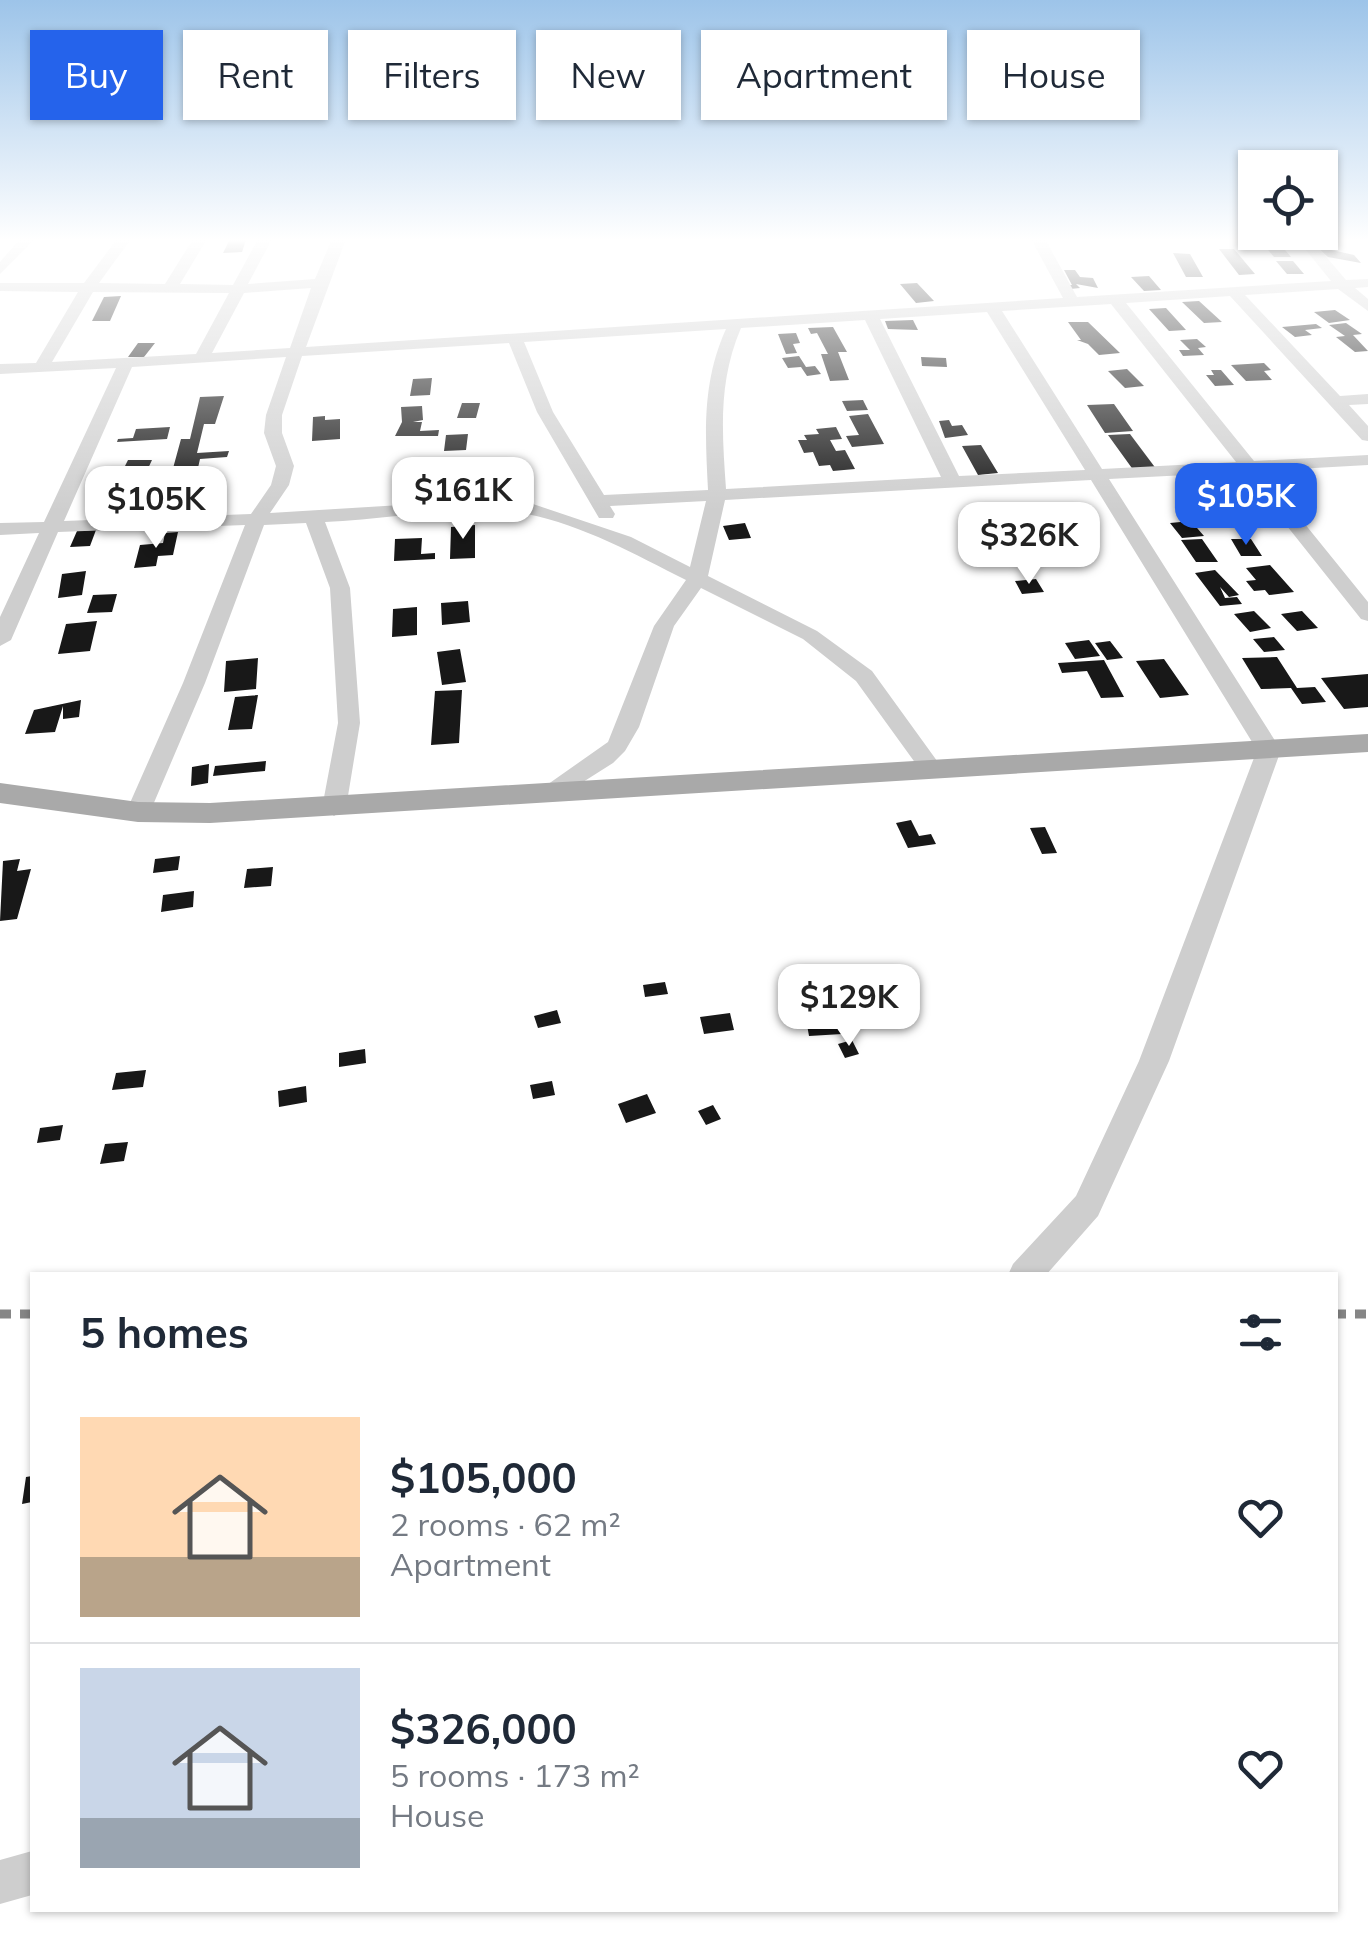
<!DOCTYPE html>
<meta charset="utf-8">
<style>
:root{--surface:#fff;--page:#f6f6f7;--text:#1f2937;--muted:#747a83;--line:#e0e1e3;--accent:#2563eb}
body{margin:0;font-family:Mulish,sans-serif;background:var(--page);color:var(--text);height:100vh;display:flex;flex-direction:column;font-size:38px;white-space:nowrap}
*{box-sizing:border-box;margin:0}
p{font-size:32px;color:var(--muted)}
.icon{flex:none;width:55px;height:55px;fill:none;stroke:currentColor;stroke-width:2;stroke-linecap:round;stroke-linejoin:round}
.map{position:relative;flex:1;overflow:hidden}
.panel{position:absolute;left:30px;top:1272px;width:1308px;height:640px;display:flex;flex-direction:column;background:var(--surface);border-radius:0px;box-shadow:0 2px 8px #0004}
.panel>*{flex:none}
.top-card{position:absolute;left:30px;top:30px;width:1310px;height:90px;display:flex;gap:20px}
.tools{position:absolute;left:1238px;top:150px;display:grid;gap:20px}
.tools a{display:grid;place-items:center;width:100px;height:100px;border-radius:0px;background:var(--surface);box-shadow:0 2px 8px #0004;font-size:50px}
.price{position:absolute;translate:-50% -85px;padding:0 22px;border-radius:20px;background:#fff;color:#222;font-size:32px;line-height:65px;filter:drop-shadow(0 2px 5px #0008)}
.price::after{content:'';position:absolute;left:50%;top:60px;width:30px;height:22px;margin-left:-15px;background:inherit;clip-path:polygon(0 0,100% 0,50% 100%)}
.price.on{background:var(--accent);color:#fff}
ul{padding:0;list-style:none}
li{display:flex;align-items:center;gap:30px;height:250px;padding:0 50px}
li+li{border-top:2px solid var(--line)}
li span{display:grid;place-items:center;flex:none;width:280px;height:200px;border-radius:0px;color:#555}
li>.icon{margin-inline-start:auto}
span .icon{width:120px;height:120px;fill:#fffc;stroke-width:1}
li b{font-size:42px}
h2{display:flex;justify-content:space-between;align-items:center;height:120px;padding:0 50px;font-size:42px}
.chip{padding:0 35px;border-radius:0px;background:var(--surface);box-shadow:0 2px 8px #0004;font-size:35px;line-height:90px}
.chip.on{background:var(--accent);color:#fff}
.map>svg:first-child{display:block}
.building{fill:#181818}
.lines{fill:none;stroke-linecap:round;stroke-linejoin:round}
.minor{fill:#cecece;fill-rule:evenodd}
.major{fill:#a9a9a9;fill-rule:evenodd}
.rail{stroke:#868686;stroke-width:9;stroke-dasharray:11 9;stroke-linecap:butt}
</style>
<div class="map">
<svg width="1368" height="1944" viewBox="0 0 1368 1944">
<rect width="100%" height="100%" fill="#fff"/>
<path class="building" d="M230 239 246 240 242 252 223 253Z
M1308 239 1326 242 1332 250 1354 255 1361 263 1328 257Z
M1263 244H1280L1291 257H1274Z
M1219 249H1234L1255 274 1239 275Z
M1173 253 1190 254 1203 277H1186Z
M1276 261H1293L1304 274H1287Z
M1064 270H1075L1080 277 1093 278 1098 288 1076 284 1080 288 1070 289 1067 285H1072Z
M1149 276 1161 290 1144 291 1131 277Z
M917 283 934 301 916 303 900 284Z
M121 296 110 321H92L104 297Z
M1199 301 1222 322 1204 323 1182 302Z
M1166 308 1186 330 1169 331 1149 309Z
M1335 310 1350 320 1329 323 1314 312Z
M913 320 918 330 888 329 885 321Z
M1068 322H1088L1120 353 1099 355 1088 344 1077 340H1081Z
M1346 323 1362 334 1353 335 1368 351 1355 352 1336 337 1345 336 1329 325Z
M1316 324 1322 328 1305 330 1312 335 1295 337 1282 327Z
M833 327 847 352H838L849 380 830 381 821 354H828L817 333 811 334 808 328Z
M796 333 800 343 793 344 797 353 786 354 778 334Z
M1197 339 1206 347 1198 348 1204 355 1183 356 1179 350H1190L1180 340Z
M138 343H155L144 357H128Z
M799 356 806 367 815 366 821 374 807 376 801 367 788 368 782 358Z
M921 357 946 358 947 367 922 366Z
M1264 363 1271 370 1264 371 1272 380 1246 381 1231 365Z
M1127 369 1144 386 1125 388 1108 371Z
M1211 370H1221L1234 385 1215 386 1206 375H1214Z
M432 378 430 395 410 396 413 379Z
M224 396 215 424H204L197 453 229 451 227 457 200 459 195 481 169 483 181 439H190L200 397Z
M863 400 868 410 847 411 842 401Z
M462 403H480L476 418H457Z
M1114 404 1133 431 1105 433 1087 405Z
M422 406 423 420 413 422H422L420 431 439 430 438 436H395L402 422 401 407Z
M868 414 884 444 852 447 846 436 859 435 849 416Z
M325 416V420L340 419V439L312 441 313 417Z
M949 420 952 426 962 425 968 435 945 438 939 421Z
M170 427 167 439 117 442 118 439 133 438 136 429Z
M836 427 842 439 830 440 836 451 845 450 855 469 833 471 830 465 819 466 813 452 804 453 798 440H807L804 435 819 434 816 429Z
M468 434 466 450 444 451 446 435Z
M1130 434 1157 470 1134 471 1108 435Z
M981 445 998 473 978 475 962 446Z
M128 460H152L145 475 120 476Z
M469 472 467 495 433 496 435 473Z
M1215 499 1233 517 1216 519 1199 500Z
M1027 520 1058 534 1036 548 1010 536 1020 530 1014 527Z
M1191 521 1204 536 1182 538 1170 523Z
M745 523 751 538 729 540 723 526Z
M475 525V558L450 559 451 527Z
M96 530 90 546 70 547 77 531Z
M178 532 173 555 158 556 156 566 134 568 140 545 163 543 165 533Z
M422 538 421 554 435 553V559L394 561 395 539Z
M1202 539 1218 562H1196L1181 540Z
M1231 539H1251L1262 556H1241Z
M1270 565 1294 592 1269 595 1265 590 1254 591 1246 581 1256 580 1246 568Z
M1215 570 1239 595 1229 597 1220 587 1225 598 1237 597 1242 604 1220 606 1195 573Z
M86 571 82 595 58 598 62 574Z
M1036 579 1044 592 1022 594 1015 581Z
M117 594 112 612 87 613 93 595Z
M468 601 470 622 442 625 441 603Z
M417 607V635L392 637 393 609Z
M1254 611 1271 628 1250 632 1234 614Z
M1302 611 1318 628 1297 631 1281 614Z
M97 621 90 651 58 654 66 624Z
M1274 637 1285 650 1264 652 1253 639Z
M1089 640 1100 656 1075 659 1065 643Z
M1110 641 1123 658 1107 660 1095 643Z
M460 649 466 682 442 685 437 652Z
M1277 657 1297 688 1315 687 1326 702 1302 704 1291 688 1261 689 1242 658Z
M258 658 256 689 224 692 226 661Z
M1164 659 1189 695 1160 698 1136 661Z
M1104 660 1124 697 1101 698 1087 671 1062 673 1058 663Z
M1368 674V707L1344 709 1321 678Z
M462 690 459 743 431 745 435 691Z
M258 695 252 729 228 730 235 697Z
M81 700 79 717 63 719V706L55 732 25 734 34 710Z
M266 761 265 771 213 776 215 766Z
M209 764 208 783 191 786 192 767Z
M911 820 919 836 931 834 936 844 908 848 896 823Z
M1045 827 1057 853 1042 854 1030 828Z
M180 856 178 870 153 873 155 859Z
M20 859 17 871 31 869 17 919 0 921 3 861Z
M273 867 271 886 244 888 247 869Z
M194 891 193 907 161 912 163 895Z
M665 982 668 994 645 997 643 985Z
M557 1010 561 1023 538 1028 534 1016Z
M730 1013 734 1030 704 1034 700 1017Z
M838 1017 842 1034 809 1036 806 1019Z
M852 1040 859 1054 845 1058 838 1044Z
M365 1049 366 1063 339 1067V1053Z
M146 1070 143 1087 112 1090 116 1073Z
M552 1081 555 1095 533 1099 530 1085Z
M306 1086 307 1102 279 1107 278 1091Z
M647 1094 656 1113 626 1123 618 1104Z
M713 1105 721 1119 706 1125 698 1111Z
M63 1125 60 1140 37 1143 40 1128Z
M128 1142 124 1161 100 1164 105 1144Z
M32 1476V1502L22 1504 26 1477Z"/>
<g class="lines">
<path class="minor" d="M20 239H35L0 274V262Z
M117 239H131L99 283 165 284 193 239H207L180 284 233 285 258 239H272L248 284 315 279 332 239H346L306 347 1063 298 1031 239H1045L1077 297 1331 281 1297 239H1311L1346 280 1368 279V287L1355 288 1368 299V311L1338 289 1245 295 1340 396 1368 394V404L1349 405 1368 426V441L1362 440 1230 296 1126 303 1254 461 1368 455V465L1262 471 1368 602V621L1361 619 1244 472 1109 479 1281 750 1169 1061 1098 1216 1046 1275H1008L1013 1264 1076 1196 1139 1061 1257 750 1091 480 725 500 708 576 817 631 872 671 940 765 944 770 940 775H924L856 681 803 639 701 588 674 626 639 727 625 751 613 763 553 801 544 799 541 793 544 787 608 742 654 626 686 580C636 555 583 525 527 514 470 503 386 520 325 522L350 588 360 723 346 808 334 816 322 808 338 723 330 588 306 523 264 525 205 683 150 812 138 820 126 812 183 683 245 525 58 532 11 640 0 646V617L39 533 0 535V523L44 522 116 368 0 374V364L36 363 78 292 0 291V283H84ZM311 288 290 348 212 353 244 293ZM93 292 229 293 196 354 52 362ZM1111 304 1236 462 1102 469 1002 311ZM987 312 1085 470 959 476 880 319ZM865 320 941 477 726 489C722 431 718 382 741 328ZM726 329C702 382 705 432 708 490L604 495 553 412 524 342ZM509 343 537 412 599 518H613L615 514 610 506 706 501 690 567 631 537 530 503 483 500 270 513 289 485 294 466 282 433V415L302 356ZM286 357 266 415 264 433 276 466 271 485 251 514 64 521 132 367Z
M32 1851V1895L0 1904V1860Z"/>
<path class="major" d="M1368 734V752L210 823 138 822 0 803V783L138 802 210 803Z"/>
<path class="rail" d="M0 1314H32
M1335 1314H1368"/>
</g>
<linearGradient id="sky" x2="0" y2="1"><stop stop-color="#9dc4e9"/><stop offset="0.47" stop-color="#fff"/><stop offset="1" stop-color="#fff" stop-opacity="0"/></linearGradient>
<rect width="1368" height="511" fill="url(#sky)"/>
</svg>
<div class="tools">
<a><svg class="icon" aria-label="locate" viewBox="0 0 24 24"><circle cx="12" cy="12" r="6"/><path d="M12 2v4M12 18v4M2 12h4M18 12h4"/></svg></a>
</div>
<b class="price" style="left:463px;top:542px">$161K</b>
<b class="price on" style="left:1246px;top:548px">$105K</b>
<b class="price" style="left:156px;top:551px">$105K</b>
<b class="price" style="left:1029px;top:587px">$326K</b>
<b class="price" style="left:849px;top:1049px">$129K</b>
<div class="top-card">
<a class="chip on">Buy</a>
<a class="chip">Rent</a>
<a class="chip">Filters</a>
<a class="chip">New</a>
<a class="chip">Apartment</a>
<a class="chip">House</a>
</div>
<section class="panel">
<h2>5 homes<svg class="icon" aria-label="filters" viewBox="0 0 24 24"><path d="M4 7h16M4 17h16"/><circle cx="9" cy="7" r="2"/><circle cx="15" cy="17" r="2"/></svg></h2>
<ul>
<li><span style="background:linear-gradient(#ffd9b3 70%,#b9a48a 0)"><svg class="icon" aria-label="home" viewBox="0 0 24 24"><path d="M3 11l9-7 9 7M6 9v11h12V9"/></svg></span><div><b>$105,000</b><p>2 rooms · 62 m²</p><p>Apartment</p></div><svg class="icon" aria-label="heart" viewBox="0 0 24 24"><path d="M12 20l-8-8c-3-5 5-10 8-4 3-6 11-1 8 4z"/></svg></li>
<li><span style="background:linear-gradient(#c9d6e8 75%,#9aa5b1 0)"><svg class="icon" aria-label="home" viewBox="0 0 24 24"><path d="M3 11l9-7 9 7M6 9v11h12V9"/></svg></span><div><b>$326,000</b><p>5 rooms · 173 m²</p><p>House</p></div><svg class="icon" aria-label="heart" viewBox="0 0 24 24"><path d="M12 20l-8-8c-3-5 5-10 8-4 3-6 11-1 8 4z"/></svg></li>
</ul>
</section>
</div>
